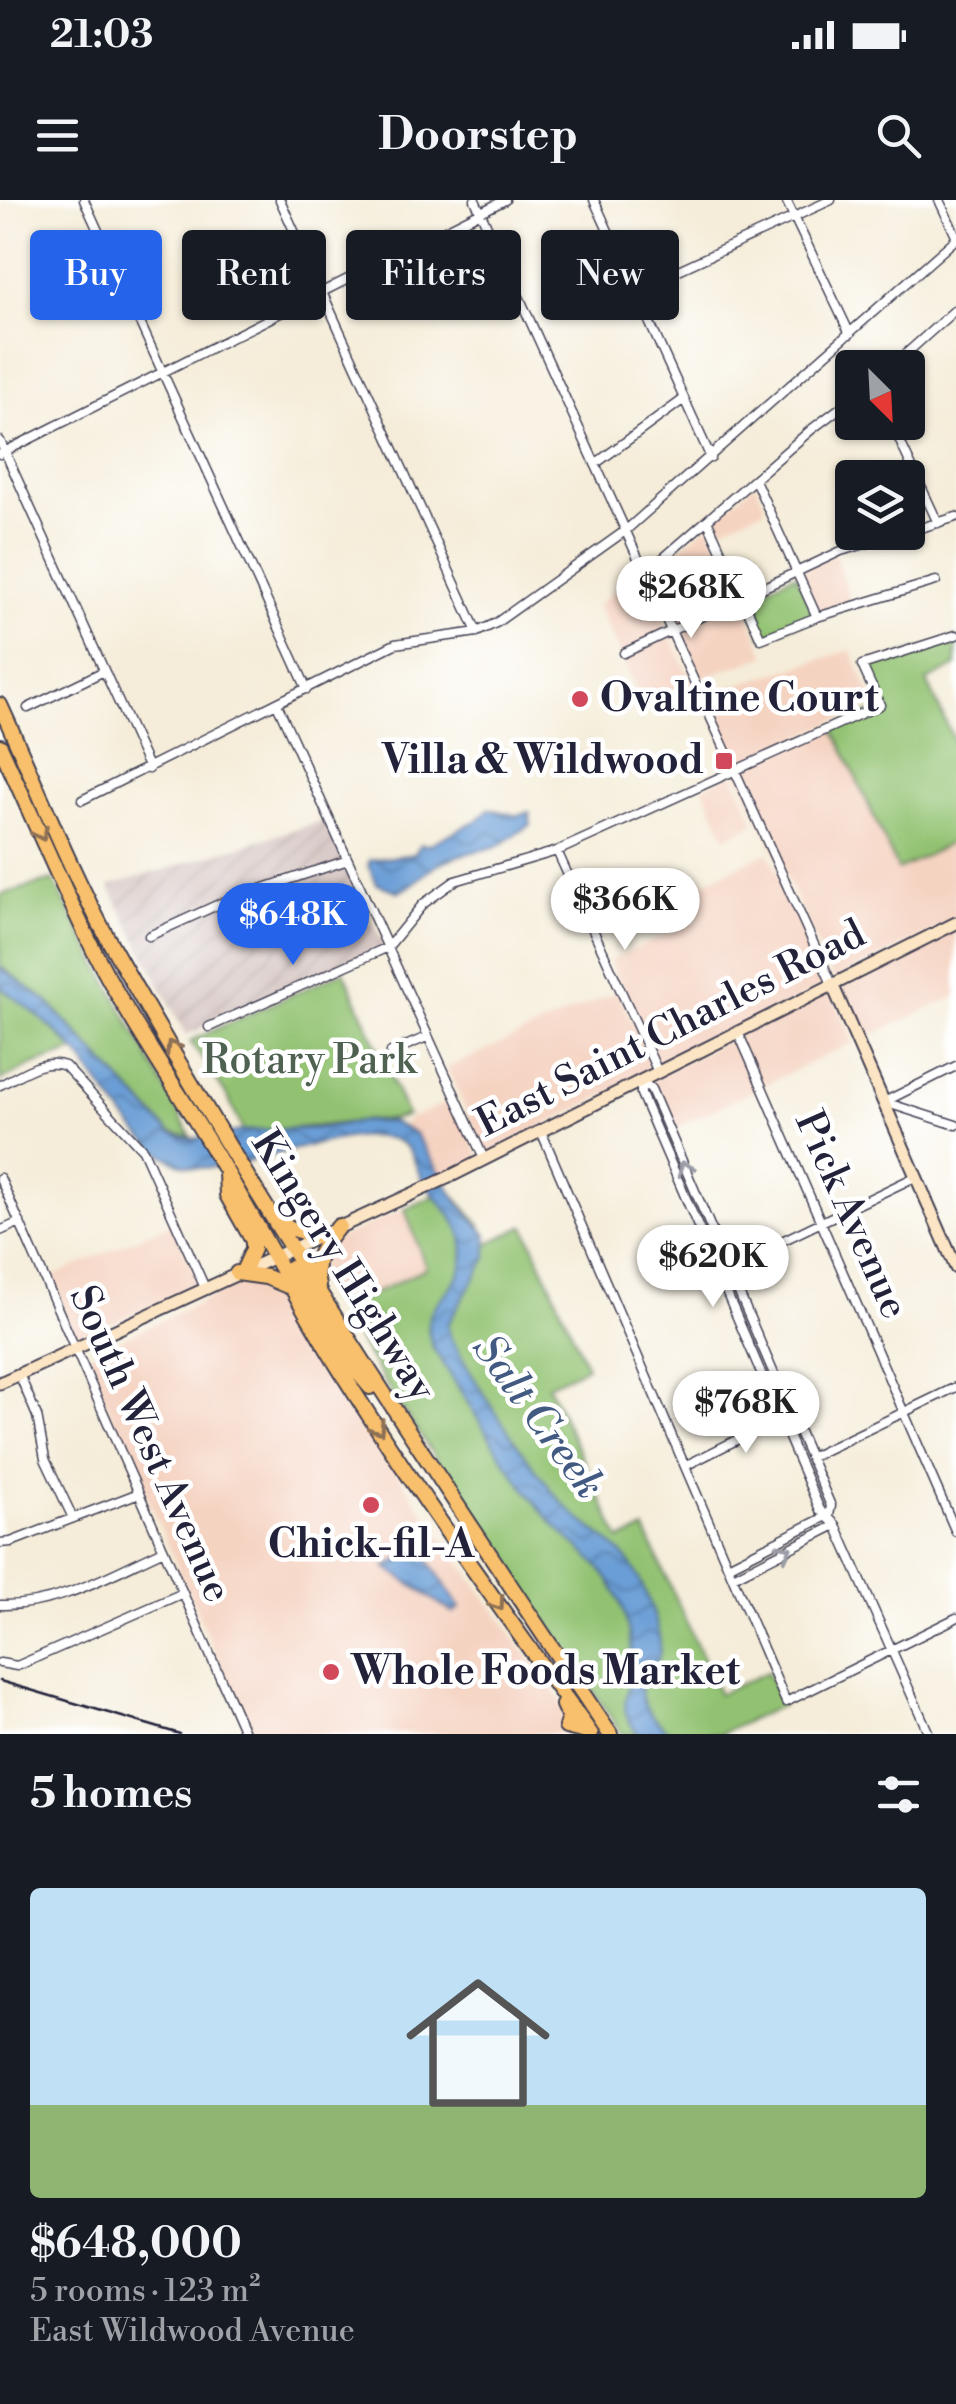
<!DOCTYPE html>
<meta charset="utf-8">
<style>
:root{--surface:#171b24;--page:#20242c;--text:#f1f3f6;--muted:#9ea1a6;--accent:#2563eb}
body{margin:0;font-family:"Libre Bodoni",serif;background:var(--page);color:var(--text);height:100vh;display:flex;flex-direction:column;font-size:38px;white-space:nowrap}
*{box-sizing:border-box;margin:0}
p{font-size:32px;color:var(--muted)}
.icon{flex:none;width:55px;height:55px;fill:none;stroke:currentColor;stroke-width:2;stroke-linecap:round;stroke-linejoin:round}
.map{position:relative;height:1534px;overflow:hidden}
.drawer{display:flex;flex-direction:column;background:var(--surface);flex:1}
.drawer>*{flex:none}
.top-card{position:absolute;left:30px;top:30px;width:898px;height:90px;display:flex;gap:20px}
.needle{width:65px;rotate:156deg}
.buttons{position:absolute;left:835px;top:150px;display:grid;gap:20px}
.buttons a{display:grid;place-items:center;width:90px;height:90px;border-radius:10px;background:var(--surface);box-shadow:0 2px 8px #0004;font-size:50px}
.price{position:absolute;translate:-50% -85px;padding:0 22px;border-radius:35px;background:#fff;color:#222;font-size:32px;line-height:65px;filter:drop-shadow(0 2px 5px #0008)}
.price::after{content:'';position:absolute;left:50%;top:60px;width:30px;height:22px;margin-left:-15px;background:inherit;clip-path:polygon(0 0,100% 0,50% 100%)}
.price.active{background:var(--accent);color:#fff}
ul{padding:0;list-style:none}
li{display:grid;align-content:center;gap:20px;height:530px;padding:0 30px}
li span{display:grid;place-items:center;height:310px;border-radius:10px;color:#555}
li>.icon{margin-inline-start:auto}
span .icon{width:180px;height:180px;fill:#fffc;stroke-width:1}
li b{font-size:42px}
h2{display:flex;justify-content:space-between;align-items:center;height:120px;padding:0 30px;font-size:42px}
.pill{padding:0 35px;border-radius:10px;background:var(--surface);box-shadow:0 2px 8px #0004;font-size:35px;line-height:90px}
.pill.active{background:var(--accent);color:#fff}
.status{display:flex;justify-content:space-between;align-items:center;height:70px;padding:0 50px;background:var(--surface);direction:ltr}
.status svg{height:28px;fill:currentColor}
header{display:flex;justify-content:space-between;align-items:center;height:130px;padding:0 30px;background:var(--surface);font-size:45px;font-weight:800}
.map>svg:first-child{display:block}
.built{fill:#f5d3c1}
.industrial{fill:url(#industrial-furrows)}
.park{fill:#92c271;stroke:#5a7256;stroke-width:2.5}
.water{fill:url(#water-waves);stroke:#466088;stroke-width:2.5}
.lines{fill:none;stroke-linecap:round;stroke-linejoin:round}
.street-casing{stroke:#424053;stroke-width:11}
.secondary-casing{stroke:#424053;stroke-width:15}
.highway-casing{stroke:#424053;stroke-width:18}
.street{stroke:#fff;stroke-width:8}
.secondary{stroke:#fce5c4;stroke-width:11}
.highway{stroke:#f8bf6c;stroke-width:14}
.rail{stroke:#22223b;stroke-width:2.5}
.oneway{stroke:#8d7054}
.oneway2{stroke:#9c9ca7}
.poi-dot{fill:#d1495b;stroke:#fff;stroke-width:4}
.labels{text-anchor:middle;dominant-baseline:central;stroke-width:9;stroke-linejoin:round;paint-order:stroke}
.poi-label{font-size:40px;font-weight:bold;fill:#22223b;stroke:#fff;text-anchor:start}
.street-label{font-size:40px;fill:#22223b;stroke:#fff}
.park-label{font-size:40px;fill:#4f6251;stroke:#fff}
.water-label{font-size:42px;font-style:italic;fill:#425a81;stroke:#fff}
</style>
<div class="status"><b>21:03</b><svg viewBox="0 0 49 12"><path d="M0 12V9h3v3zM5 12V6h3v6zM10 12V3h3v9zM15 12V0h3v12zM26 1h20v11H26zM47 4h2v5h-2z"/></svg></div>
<header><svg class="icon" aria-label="menu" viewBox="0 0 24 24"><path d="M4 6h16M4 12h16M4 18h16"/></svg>Doorstep<svg class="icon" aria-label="search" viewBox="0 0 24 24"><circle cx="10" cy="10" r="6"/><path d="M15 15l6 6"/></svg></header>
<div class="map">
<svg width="956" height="1534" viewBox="0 0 956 1534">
<defs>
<pattern id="industrial-furrows" width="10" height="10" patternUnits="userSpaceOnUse" patternTransform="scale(2.5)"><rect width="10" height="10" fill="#d1c0bc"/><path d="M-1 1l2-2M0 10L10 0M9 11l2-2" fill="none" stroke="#b3a5a2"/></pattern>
<pattern id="water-waves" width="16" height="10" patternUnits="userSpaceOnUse" patternTransform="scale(2.5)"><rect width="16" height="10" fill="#6a9ed6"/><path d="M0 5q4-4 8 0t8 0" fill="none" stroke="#5780af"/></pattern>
</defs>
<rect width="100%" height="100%" fill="#fff"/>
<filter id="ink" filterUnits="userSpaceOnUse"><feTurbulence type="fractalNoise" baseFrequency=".01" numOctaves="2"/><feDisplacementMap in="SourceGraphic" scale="20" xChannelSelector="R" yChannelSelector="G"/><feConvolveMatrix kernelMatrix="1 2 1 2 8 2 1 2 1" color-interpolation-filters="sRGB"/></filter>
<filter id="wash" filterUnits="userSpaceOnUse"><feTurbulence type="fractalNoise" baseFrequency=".0048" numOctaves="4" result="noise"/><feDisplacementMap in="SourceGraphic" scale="40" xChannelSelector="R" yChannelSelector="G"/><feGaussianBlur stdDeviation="2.25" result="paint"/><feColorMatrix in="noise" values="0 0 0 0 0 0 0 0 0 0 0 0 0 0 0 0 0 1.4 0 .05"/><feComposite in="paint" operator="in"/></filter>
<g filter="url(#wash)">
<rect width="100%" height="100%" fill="#f5edd9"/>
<path class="built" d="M755 283 766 308 714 331 711 323Z
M708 325 766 456 696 479 648 375Z
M835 354 851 405 819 414 800 371Z
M641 370 694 487 646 510 597 405Z
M851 450 875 503 735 567 704 495Z
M834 529 897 669 956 640V720L834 780 737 571Z
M733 573 755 623 726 638 703 587Z
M768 652 828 784 659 869 610 760 699 720 686 691Z
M956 725V796L859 841 834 786Z
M830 788 854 842 667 932 645 882Z
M618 791 654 870 486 955 447 868Z
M453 900 480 958 441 977 415 933 403 926 408 919Z
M405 1009 426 1068 340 1110 320 1077 321 1058 333 1041Z
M172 1023 200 1084 76 1139 49 1078Z
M247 1080 264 1081 279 1087 417 1303 585 1534H250L86 1156Z"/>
<path class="industrial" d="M326 620 384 745 186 835 109 686Z"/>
<path class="park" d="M796 374 815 415 763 437 745 397Z
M956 438V466L927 481 956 545V640L898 670 834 529 884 506 868 467Z
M53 680 191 937 170 932 48 802 0 766V695Z
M344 771 407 915C391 922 378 919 361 921 321 926 283 930 243 931L229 899 190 841Z
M0 787 42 818 75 851 35 864 0 881Z
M449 989C461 1007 486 1022 487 1044L525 1026 587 1167 548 1185 620 1340 645 1330 719 1494 767 1472 783 1505 720 1534H622L388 1188 340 1110 426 1068 405 1009Z"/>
<path class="water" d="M489 609 518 616 529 612 531 625C520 629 504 644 498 646 477 652 457 653 438 665 423 673 414 685 399 692L377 684 368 665 370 660 415 654 420 644 428 645 479 619Z
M0 767 47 802 170 933 192 939 243 931 319 928 364 921 391 922 415 933 459 1003 487 1035V1058L447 1125 451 1139C483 1195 517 1248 558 1298 581 1326 624 1345 639 1378 648 1398 666 1438 658 1459 656 1466 649 1472 645 1478 632 1501 655 1520 671 1534H639C616 1512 628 1497 631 1470 633 1448 628 1422 620 1402 604 1362 577 1350 550 1320 508 1273 469 1202 433 1148 431 1141 428 1133 428 1126 428 1096 473 1086 462 1038 458 1019 435 998 424 982 417 972 415 957 407 948 371 910 241 976 192 967 142 958 105 887 75 851 54 826 27 807 0 787Z
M420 1347 460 1408 453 1413 386 1367Z"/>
</g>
<g filter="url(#ink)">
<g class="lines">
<g class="street-casing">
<path id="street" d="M84 0 307 489
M280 0 477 432
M475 0 832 784
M594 0 711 258
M786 0 850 134
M939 0 956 36
M635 90 831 0
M890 168 956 109
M891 222 938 323
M0 241 149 569
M0 254 505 0
M595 264 684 199
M755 280 817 417
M708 322 761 439 817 417 936 381
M908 332 956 317
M645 374 812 229 852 199
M624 453 841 351 906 332
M277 504 484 959
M28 508 104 471
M82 600 395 444 477 432 496 423 625 331 956 39
M557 651 658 872
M149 736 228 700 348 660
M209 827 388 747 423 704 455 681 557 651 880 505 862 465 956 435
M738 832 956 1332
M391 852 427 837
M641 880V894L820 1310 836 1325 929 1534
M641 880 651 889 831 1306 829 1315
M0 885C19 876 44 857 65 866L143 950 205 1088
M884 902 956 866
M884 902 956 925
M541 931 786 1502 956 1418
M0 978 245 1534
M0 1031 20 1022
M728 1067 917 976
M19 1174 37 1216 45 1259 72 1316
M811 1257 956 1187
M685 1266 784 1216
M0 1343 11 1342 139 1293
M728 1366 829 1315
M733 1377 836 1325
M0 1405C58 1407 112 1373 164 1350
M0 1463 17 1466 183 1393"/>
</g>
<g class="secondary-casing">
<path id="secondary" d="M832 784 956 1068
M0 1183 447 978 956 723"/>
</g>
<g class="highway-casing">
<path id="highway" d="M0 505C35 581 68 666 108 739 261 1013 435 1274 610 1534
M0 546C32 615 61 685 95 753 132 825 179 891 220 961 260 1029 296 1098 337 1165 416 1292 504 1413 591 1534
M226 973 227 995 253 1041V1049L244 1069
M277 1017 288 1027 316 1037
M290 1068 344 1156 370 1187
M237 1073 266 1077 290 1087
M318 1086C312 1060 322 1046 339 1026
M563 1505 569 1518 566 1527 590 1533"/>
</g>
<use href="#street" class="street"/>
<use href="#secondary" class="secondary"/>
<use href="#highway" class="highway"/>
<path class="rail" d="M0 1481 180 1534"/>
</g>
<defs><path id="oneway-chevron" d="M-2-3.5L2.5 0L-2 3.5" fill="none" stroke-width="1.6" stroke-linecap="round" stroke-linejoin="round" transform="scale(2.5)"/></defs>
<g class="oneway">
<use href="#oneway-chevron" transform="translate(41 634) rotate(65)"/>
<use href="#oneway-chevron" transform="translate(172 847) rotate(-121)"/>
<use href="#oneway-chevron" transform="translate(378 1228) rotate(57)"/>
<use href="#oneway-chevron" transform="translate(498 1404) rotate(55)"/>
</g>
<g class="oneway2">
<use href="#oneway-chevron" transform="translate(685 968) rotate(-114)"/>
<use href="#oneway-chevron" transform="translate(785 1351) rotate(-27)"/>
</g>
</g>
<g class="poi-dot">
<circle cx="580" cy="499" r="10"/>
<rect x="714" y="551" width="20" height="20" rx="5"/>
<circle cx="371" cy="1305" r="10"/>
<circle cx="331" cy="1472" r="10"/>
</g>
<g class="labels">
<g class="poi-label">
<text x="600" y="499">Ovaltine Court</text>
<text x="704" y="561" text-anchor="end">Villa &amp; Wildwood</text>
<text x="371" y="1345" text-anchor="middle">Chick-fil-A</text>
<text x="351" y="1472">Whole Foods Market</text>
</g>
<g class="street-label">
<text transform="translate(671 829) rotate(-27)">East Saint Charles Road</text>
<text transform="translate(851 1015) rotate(66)">Pick Avenue</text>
<text transform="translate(343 1066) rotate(58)">Kingery Highway</text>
<text transform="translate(150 1244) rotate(66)">South West Avenue</text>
</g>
<g class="park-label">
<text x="309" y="861">Rotary Park</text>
</g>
<g class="water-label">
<text transform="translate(538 1217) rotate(54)">Salt Creek</text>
</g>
</g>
</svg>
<div class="buttons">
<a><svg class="needle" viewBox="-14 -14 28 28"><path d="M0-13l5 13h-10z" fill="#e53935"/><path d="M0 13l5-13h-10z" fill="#9ea1a6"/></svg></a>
<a><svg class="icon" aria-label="layers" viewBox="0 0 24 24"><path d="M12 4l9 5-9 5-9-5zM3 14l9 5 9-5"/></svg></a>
</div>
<b class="price" style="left:691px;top:441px">$268K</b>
<b class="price" style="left:625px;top:753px">$366K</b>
<b class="price active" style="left:293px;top:768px">$648K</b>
<b class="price" style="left:713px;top:1110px">$620K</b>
<b class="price" style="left:746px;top:1256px">$768K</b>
<div class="top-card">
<a class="pill active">Buy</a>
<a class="pill">Rent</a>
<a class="pill">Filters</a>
<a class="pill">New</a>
</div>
</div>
<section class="drawer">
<h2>5 homes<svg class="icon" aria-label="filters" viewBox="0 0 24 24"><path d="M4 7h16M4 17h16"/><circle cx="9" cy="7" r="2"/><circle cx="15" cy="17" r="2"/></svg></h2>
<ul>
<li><span style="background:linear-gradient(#bfe0f5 70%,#8fb573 0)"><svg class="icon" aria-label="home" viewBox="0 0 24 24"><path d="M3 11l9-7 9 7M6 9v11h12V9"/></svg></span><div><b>$648,000</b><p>5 rooms · 123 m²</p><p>East Wildwood Avenue</p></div></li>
</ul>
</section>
